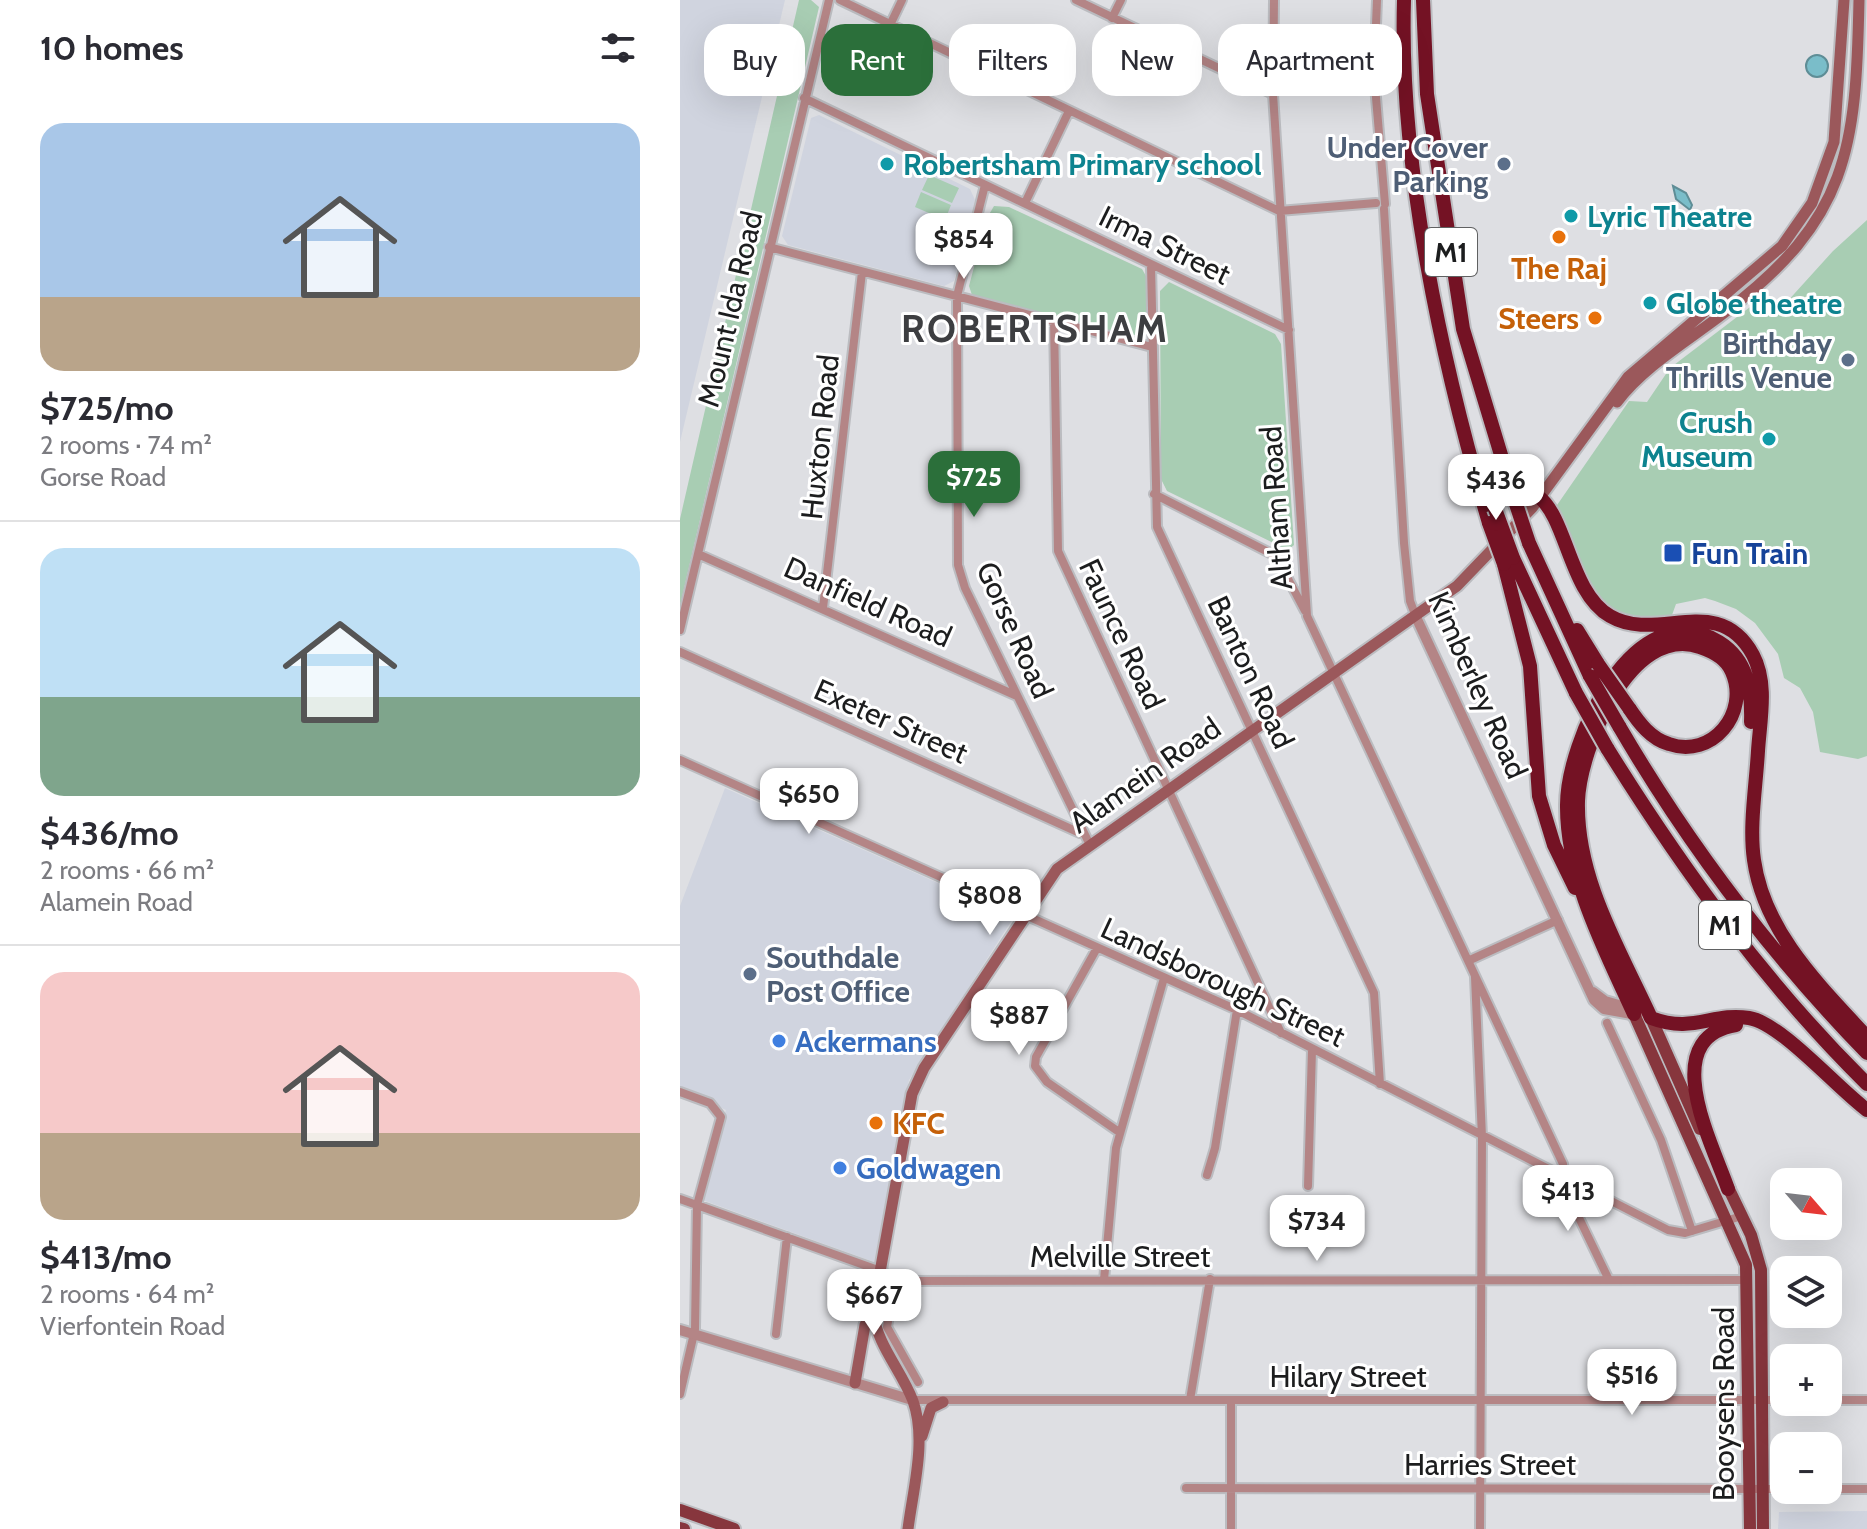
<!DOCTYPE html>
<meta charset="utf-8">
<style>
:root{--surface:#fff;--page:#f2f2f3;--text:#2b2b33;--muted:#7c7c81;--line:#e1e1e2;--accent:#2b6f3a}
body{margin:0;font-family:Cabin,sans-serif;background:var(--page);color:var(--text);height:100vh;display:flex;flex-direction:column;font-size:30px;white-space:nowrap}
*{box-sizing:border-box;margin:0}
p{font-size:26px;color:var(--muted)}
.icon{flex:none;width:44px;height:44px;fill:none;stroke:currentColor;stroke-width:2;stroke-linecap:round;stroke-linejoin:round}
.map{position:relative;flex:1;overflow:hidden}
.side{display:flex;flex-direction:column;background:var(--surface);width:680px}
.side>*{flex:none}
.top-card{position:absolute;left:24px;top:24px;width:760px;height:72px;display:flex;gap:16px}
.needle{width:52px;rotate:118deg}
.fabs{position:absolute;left:1090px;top:1168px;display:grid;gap:16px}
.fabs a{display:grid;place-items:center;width:72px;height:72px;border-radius:16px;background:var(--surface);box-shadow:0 8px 32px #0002;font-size:40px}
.price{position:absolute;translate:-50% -68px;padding:0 18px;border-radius:16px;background:#fff;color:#222;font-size:26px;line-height:52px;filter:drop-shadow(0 2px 4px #0008)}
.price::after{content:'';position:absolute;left:50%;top:48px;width:24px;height:18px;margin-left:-12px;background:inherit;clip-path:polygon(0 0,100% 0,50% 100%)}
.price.on{background:var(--accent);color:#fff}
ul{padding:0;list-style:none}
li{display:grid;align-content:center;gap:16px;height:424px;padding:0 40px}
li+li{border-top:2px solid var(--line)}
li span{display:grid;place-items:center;height:248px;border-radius:24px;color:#555}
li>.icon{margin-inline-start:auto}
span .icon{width:144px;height:144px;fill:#fffc;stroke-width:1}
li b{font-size:34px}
h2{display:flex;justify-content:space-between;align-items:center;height:96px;padding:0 40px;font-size:34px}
.pill{padding:0 28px;border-radius:24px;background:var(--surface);box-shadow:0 8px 32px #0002;font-size:28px;line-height:72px}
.pill.on{background:var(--accent);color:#fff}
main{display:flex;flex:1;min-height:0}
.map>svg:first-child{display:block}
.built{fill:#d0d4df}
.green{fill:#a8cdb3}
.water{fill:#7abdc9;stroke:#5e8d96;stroke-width:2}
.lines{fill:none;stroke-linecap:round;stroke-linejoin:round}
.minor-casing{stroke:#bbbcc0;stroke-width:12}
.tertiary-casing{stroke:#bbbcc0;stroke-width:14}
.secondary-casing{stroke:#bbbcc0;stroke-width:15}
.primary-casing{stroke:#bbbcc0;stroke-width:16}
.motorway-casing{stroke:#bbbcc0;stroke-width:18}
.minor{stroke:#b48586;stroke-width:8}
.tertiary{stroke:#b48586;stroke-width:10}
.secondary{stroke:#9b585b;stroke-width:11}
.primary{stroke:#87363d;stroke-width:12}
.motorway{stroke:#741224;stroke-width:14}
.motorway-bridge-casing{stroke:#bbbcc0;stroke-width:18;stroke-linecap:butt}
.motorway-bridge{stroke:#741224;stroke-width:14}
.culture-dot{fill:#0f9aa8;stroke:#fff;stroke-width:3}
.service-dot{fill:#5c6f8a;stroke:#fff;stroke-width:3}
.food-dot{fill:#e8710a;stroke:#fff;stroke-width:3}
.transit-dot{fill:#1a4fb4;stroke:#fff;stroke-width:3}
.shop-dot{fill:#3f7fe0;stroke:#fff;stroke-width:3}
.labels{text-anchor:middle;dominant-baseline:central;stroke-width:6;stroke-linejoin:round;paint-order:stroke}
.shield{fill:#fff;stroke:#606162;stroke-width:2}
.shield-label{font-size:28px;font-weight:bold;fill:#1c1d1e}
.service-label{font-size:30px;font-weight:bold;fill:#4e5e75;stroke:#fff;text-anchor:end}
.culture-label{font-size:30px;font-weight:bold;fill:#0d838f;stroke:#fff;text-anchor:start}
.street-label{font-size:30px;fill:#1c1d1e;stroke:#fff}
.food-label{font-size:30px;font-weight:bold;fill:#c56008;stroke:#fff}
.transit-label{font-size:30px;font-weight:bold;fill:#164399;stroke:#fff;text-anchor:start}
.shop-label{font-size:30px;font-weight:bold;fill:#366cbe;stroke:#fff;text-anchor:start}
.district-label{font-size:38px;font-weight:bold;letter-spacing:2px;fill:#3d3e41;stroke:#fff}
</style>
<main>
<section class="side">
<h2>10 homes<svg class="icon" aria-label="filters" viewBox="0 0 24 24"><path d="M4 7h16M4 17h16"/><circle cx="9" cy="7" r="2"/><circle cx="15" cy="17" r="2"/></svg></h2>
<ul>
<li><span style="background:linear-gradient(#a9c7e8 70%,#b9a48a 0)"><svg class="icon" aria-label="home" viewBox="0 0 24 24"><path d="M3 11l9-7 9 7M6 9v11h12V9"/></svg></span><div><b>$725/mo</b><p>2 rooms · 74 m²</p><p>Gorse Road</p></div></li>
<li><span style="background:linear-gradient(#bfe0f5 60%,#7fa58c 0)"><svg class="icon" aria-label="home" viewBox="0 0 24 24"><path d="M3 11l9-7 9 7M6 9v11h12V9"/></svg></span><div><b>$436/mo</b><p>2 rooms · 66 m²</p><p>Alamein Road</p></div></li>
<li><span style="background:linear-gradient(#f6c9c9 65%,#b9a48a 0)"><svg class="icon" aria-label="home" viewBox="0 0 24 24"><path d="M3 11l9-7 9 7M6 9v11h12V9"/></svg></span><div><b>$413/mo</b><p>2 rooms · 64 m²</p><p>Vierfontein Road</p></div></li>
</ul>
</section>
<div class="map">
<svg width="1187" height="1529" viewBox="0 0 1187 1529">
<rect width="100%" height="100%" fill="#dedfe3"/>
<path class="built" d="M0 0H105L0 442Z
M139 115 290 189 295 200 274 281 264 286 108 245 102 236 131 118Z
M45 788 334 917 229 1080 194 1262 17 1198 46 1110 0 1089V906Z
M1187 1511V1529H1098L1099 1512Z"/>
<path class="green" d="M119 0H131L139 7 0 606V519Z
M249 175 279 188 272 203 242 190Z
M241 192 271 205 265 220 235 207Z
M314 206 329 207 462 269 466 276V332L451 336 292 295 289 286 307 218Z
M1187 220V756L1178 759 1140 752 1133 712 1120 688 1104 678 1098 654 1075 623 1056 609 1035 601 1025 598 996 604 992 615C917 639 898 560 875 508L949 401 967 402 990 368 1074 304 1096 314 1153 251Z
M489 282 595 334 601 344 614 545 608 550 487 491 481 479 480 291Z"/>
<path class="water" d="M1126 66a11 11 0 1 1 22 0a11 11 0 1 1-22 0Z
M993 186 1006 193 1012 205 1010 210 996 199Z"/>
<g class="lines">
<g class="minor-casing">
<path id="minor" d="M160 0 599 211 696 203
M396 0 593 94
M594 0 593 94 627 616 883 1164 887 1193 929 1280
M697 0 694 74 705 204
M432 18 441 0
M210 25 222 0
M124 98 609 330
M305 185 277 296 278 565 285 588 409 843
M345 203 389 111
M704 209 724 543 730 601 736 617
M89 247 472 347
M471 265 477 527 694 993 700 1084
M374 320 378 551 601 1033
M474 494 596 556 625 611
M18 554 337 696
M143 608 182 272
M0 630 149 0
M0 652 400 833
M0 760 557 1010 988 1230 1005 1233 1062 1216
M417 948 356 1057 355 1066 367 1082 439 1132
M790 960 878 920
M795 977 802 1137 800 1529
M927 1023 981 1140 1012 1231
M0 1092 30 1103 41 1117 17 1205 15 1329 0 1394
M527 1175 535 1148 557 1010
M628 1186 632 1050
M0 1199 198 1270 220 1281 1067 1280
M424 1280 436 1148 484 978
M215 1281 207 1327 238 1382
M96 1334 107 1237
M232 1400H1104
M510 1400 530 1279
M1148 1400H1187
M506 1488 1104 1489
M1148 1489H1187
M551 1529V1400"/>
</g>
<g class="tertiary-casing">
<path id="tertiary" d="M736 617 914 1000 924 1009 957 1015
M913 992 925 1001 949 1008
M0 1330 232 1400"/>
</g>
<g class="secondary-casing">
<path id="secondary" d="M937 402C963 367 1009 340 1044 313 1169 219 1176 149 1179 0
M175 1383 185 1325 193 1311
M242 1436 251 1408 263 1402
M228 1529C233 1489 247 1440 233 1401 221 1369 197 1346 193 1311L232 1094 244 1068 377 869 777 586 852 508 948 377 1102 246 1132 203 1154 142 1164 0"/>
</g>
<g class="primary-casing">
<path id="primary" d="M954 1014 1066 1265 1070 1529
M971 1018 1020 1129
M1045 1181 1071 1235 1081 1270 1083 1529
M0 1510 54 1529
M0 1528 4 1529"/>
</g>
<g class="motorway-casing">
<path id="motorway" d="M724 0C719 167 762 363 809 523
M743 0 747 94 783 329 834 498
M859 497C887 519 890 593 930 616 978 644 1038 591 1073 655 1088 683 1080 720 1078 751 1076 786 1069 826 1074 860 1084 932 1140 986 1187 1037
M849 543 910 676
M833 558 896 693
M824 564 850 666 859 796 874 845 895 888
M897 630 918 664
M949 708C959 723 971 739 989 744 1032 759 1070 713 1052 672 1047 659 1032 651 1020 647 950 623 900 749 898 801 896 879 940 950 971 1018 1014 1034 1032 1012 1069 1018 1101 1023 1157 1088 1187 1110
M939 726C1009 846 1090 953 1187 1053
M927 748C1003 870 1085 983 1187 1084
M954 1014C925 950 887 879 887 807 886 742 954 591 1039 642 1068 660 1072 691 1071 722
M1048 1189C1033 1145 976 1038 1056 1025"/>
</g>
<use href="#minor" class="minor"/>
<use href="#tertiary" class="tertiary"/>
<use href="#secondary" class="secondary"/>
<use href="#primary" class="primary"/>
<use href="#motorway" class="motorway"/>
<g class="motorway-bridge-casing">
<path id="motorway-bridge" d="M834 498 849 543
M815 509 833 558
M809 523 824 564
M918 664 949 708
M910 676 939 726
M896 693 927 748"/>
</g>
<use href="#motorway-bridge" class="motorway-bridge"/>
</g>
<g class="culture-dot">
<circle cx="207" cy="164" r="8"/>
<circle cx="891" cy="216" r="8"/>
<circle cx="970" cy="303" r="8"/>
<circle cx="1089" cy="439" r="8"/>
</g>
<g class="service-dot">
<circle cx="824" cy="164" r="8"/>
<circle cx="1168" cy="360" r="8"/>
<circle cx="70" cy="974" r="8"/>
</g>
<g class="food-dot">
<circle cx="879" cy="237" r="8"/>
<circle cx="915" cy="318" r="8"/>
<circle cx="196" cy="1123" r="8"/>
</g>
<rect class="transit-dot" x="983" y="543" width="20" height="20" rx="4"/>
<g class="shop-dot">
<circle cx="99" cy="1041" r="8"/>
<circle cx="160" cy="1168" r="8"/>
</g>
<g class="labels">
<g class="shield">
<rect x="745" y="228" width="52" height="48" rx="6"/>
<rect x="1019" y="901" width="52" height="48" rx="6"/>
</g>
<g class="shield-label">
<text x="771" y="252">M1</text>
<text x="1045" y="925">M1</text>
</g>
<g class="service-label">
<text x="808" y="147">Under Cover<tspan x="808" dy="34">Parking</tspan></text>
<text x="1152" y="343">Birthday<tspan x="1152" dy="34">Thrills Venue</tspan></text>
<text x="86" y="957" text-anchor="start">Southdale<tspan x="86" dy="34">Post Office</tspan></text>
</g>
<g class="culture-label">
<text x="223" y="164">Robertsham Primary school</text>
<text x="907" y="216">Lyric Theatre</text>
<text x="986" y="303">Globe theatre</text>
<text x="1073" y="422" text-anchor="end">Crush<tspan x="1073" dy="34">Museum</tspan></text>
</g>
<g class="street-label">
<text transform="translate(485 245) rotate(26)">Irma Street</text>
<text transform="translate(50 309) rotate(-77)">Mount Ida Road</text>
<text transform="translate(140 437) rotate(-84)">Huxton Road</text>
<text transform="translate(596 508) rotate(-94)">Altham Road</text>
<text transform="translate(188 602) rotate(24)">Danfield Road</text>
<text transform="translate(335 630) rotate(66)">Gorse Road</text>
<text transform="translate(442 634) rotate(65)">Faunce Road</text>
<text transform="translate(571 672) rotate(65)">Banton Road</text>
<text transform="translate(798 685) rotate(66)">Kimberley Road</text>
<text transform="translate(211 721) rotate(24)">Exeter Street</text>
<text transform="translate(465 775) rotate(-35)">Alamein Road</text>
<text transform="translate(543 982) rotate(25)">Landsborough Street</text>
<text x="440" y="1256">Melville Street</text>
<text x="668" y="1376">Hilary Street</text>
<text transform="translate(1043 1404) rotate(-90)">Booysens Road</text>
<text x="810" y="1464">Harries Street</text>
</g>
<g class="food-label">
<text x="879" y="268">The Raj</text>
<text x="899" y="318" text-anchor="end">Steers</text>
<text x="212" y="1123" text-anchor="start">KFC</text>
</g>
<g class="transit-label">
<text x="1011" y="553">Fun Train</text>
</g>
<g class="shop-label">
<text x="115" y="1041">Ackermans</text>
<text x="176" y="1168">Goldwagen</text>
</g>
<g class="district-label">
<text x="355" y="328">ROBERTSHAM</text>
</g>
</g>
</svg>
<div class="fabs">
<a><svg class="needle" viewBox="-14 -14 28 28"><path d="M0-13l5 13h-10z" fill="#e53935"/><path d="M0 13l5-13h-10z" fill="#7c7c81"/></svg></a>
<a><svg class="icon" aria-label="layers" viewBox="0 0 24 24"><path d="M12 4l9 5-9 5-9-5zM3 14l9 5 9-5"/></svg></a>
<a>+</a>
<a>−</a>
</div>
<b class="price" style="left:284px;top:281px">$854</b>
<b class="price on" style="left:294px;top:519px">$725</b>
<b class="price" style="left:816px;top:522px">$436</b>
<b class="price" style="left:129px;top:836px">$650</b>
<b class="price" style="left:310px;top:937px">$808</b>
<b class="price" style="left:339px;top:1057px">$887</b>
<b class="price" style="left:888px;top:1233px">$413</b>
<b class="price" style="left:637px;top:1263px">$734</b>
<b class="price" style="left:194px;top:1337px">$667</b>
<b class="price" style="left:952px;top:1417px">$516</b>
<div class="top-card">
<a class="pill">Buy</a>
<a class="pill on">Rent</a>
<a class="pill">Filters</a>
<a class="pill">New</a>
<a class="pill">Apartment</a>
</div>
</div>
</main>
